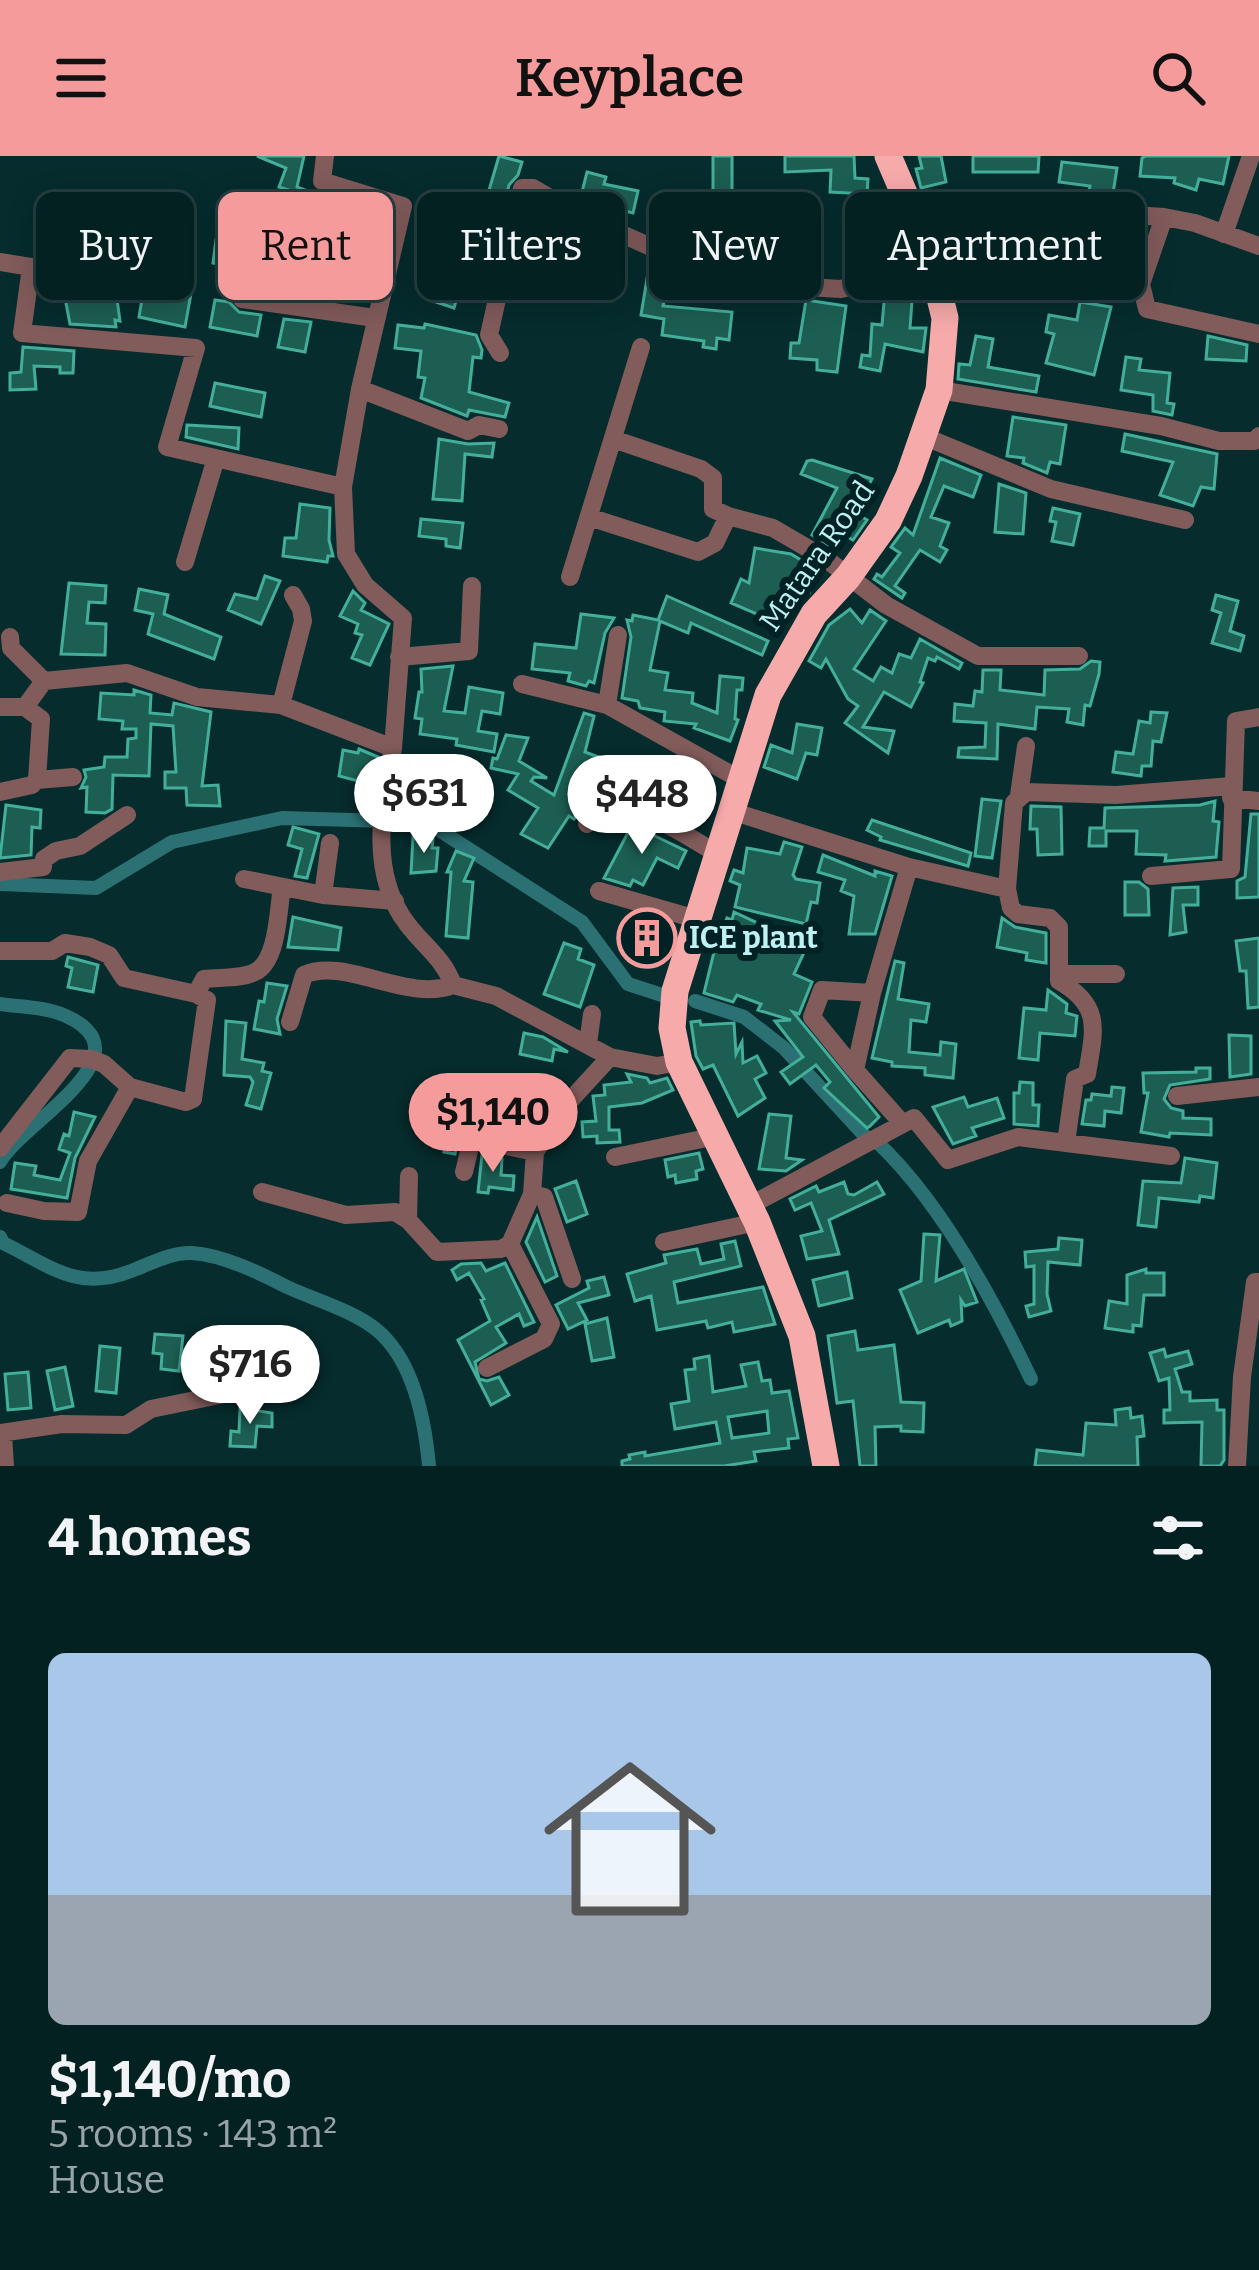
<!DOCTYPE html>
<meta charset="utf-8">
<style>
:root{--surface:#042122;--page:#122e2f;--text:#f1f3f6;--muted:#97a3a5;--line:#253e40;--accent:#f59b9c}
body{margin:0;font-family:Bitter,serif;background:var(--page);color:var(--text);height:100vh;display:flex;flex-direction:column;font-size:45px;white-space:nowrap}
*{box-sizing:border-box;margin:0}
p{font-size:39px;color:var(--muted)}
.icon{flex:none;width:66px;height:66px;fill:none;stroke:currentColor;stroke-width:2;stroke-linecap:round;stroke-linejoin:round}
.map{position:relative;height:1310px;overflow:hidden}
.sheet{display:flex;flex-direction:column;background:var(--surface);flex:1}
.sheet>*{flex:none}
.hud{position:absolute;left:36px;top:36px;width:1188px;height:108px;display:flex;gap:24px}
.price{position:absolute;translate:-50% -102px;padding:0 27px;border-radius:42px;background:#fff;color:#222;font-size:39px;line-height:78px;filter:drop-shadow(0 3px 6px #0008)}
.price::after{content:'';position:absolute;left:50%;top:72px;width:36px;height:27px;margin-left:-18px;background:inherit;clip-path:polygon(0 0,100% 0,50% 100%)}
.price.active{background:var(--accent);color:#111}
ul{padding:0;list-style:none}
li{display:grid;align-content:center;gap:24px;height:636px;padding:0 48px}
li span{display:grid;place-items:center;height:372px;border-radius:18px;color:#555}
li>.icon{margin-inline-start:auto}
span .icon{width:216px;height:216px;fill:#fffc;stroke-width:1}
li b{font-size:51px}
h2{display:flex;justify-content:space-between;align-items:center;height:144px;padding:0 48px;font-size:51px}
.tag{padding:0 42px;border-radius:18px;background:var(--surface);box-shadow:0 6px 30px #0003,0 0 0 3px var(--line);font-size:42px;line-height:108px}
.tag.active{background:var(--accent);color:#111}
header{display:flex;justify-content:space-between;align-items:center;height:156px;padding:0 48px;background:var(--accent);color:#111;font-size:54px;font-weight:600}
.map>svg:first-child{display:block}
.lines{fill:none;stroke-linecap:round;stroke-linejoin:round}
.canal{stroke:#2b7073;stroke-width:14}
.building{fill:#1c5e52;stroke:#43af9b;stroke-width:3;fill-rule:evenodd}
.minor{stroke:#825b5b;stroke-width:18}
.highway{stroke:#f7aaaa;stroke-width:27}
.labels{text-anchor:middle;dominant-baseline:central;stroke-width:12;stroke-linejoin:round;paint-order:stroke}
.street-label{font-size:30px;fill:#bff1f3;stroke:#002224}
.poi-label{font-size:30px;font-weight:bold;fill:#bff1f3;stroke:#002224;text-anchor:start}
</style>
<header><svg class="icon" aria-label="menu" viewBox="0 0 24 24"><path d="M4 6h16M4 12h16M4 18h16"/></svg>Keyplace<svg class="icon" aria-label="search" viewBox="0 0 24 24"><circle cx="10" cy="10" r="6"/><path d="M15 15l6 6"/></svg></header>
<div class="map">
<svg width="1259" height="1310" viewBox="0 0 1259 1310">
<rect width="100%" height="100%" fill="#062c2d"/>
<g class="lines">
<path class="canal" d="M0 728 96 732 172 686 282 662 387 665 436 672 582 766 628 828 662 839
M695 845 744 861 784 892 864 979
M0 848C20 851 47 851 66 860 152 899 22 966 0 1006
M877 986C940 1045 994 1145 1031 1223
M0 1081 3 1087C50 1110 78 1136 131 1115 150 1108 171 1096 192 1097 223 1099 260 1117 287 1131 315 1144 355 1155 378 1175 414 1206 425 1265 429 1310"/>
</g>
<path class="building" d="M257 0H304L297 31 318 39 313 54 291 46 295 36 279 31 286 12Z
M499 0 522 6 518 19 509 29 492 102 471 96Z
M713 0H732V48L739 50 733 86 700 81 698 92 680 88 685 57 712 62 716 36H713Z
M785 0H854L855 22 868 23 867 38 830 36 831 14 785 16Z
M919 0H941L946 26 921 32 916 13 922 12Z
M973 0H1039L1038 16H973Z
M1146 0H1229L1223 28 1199 23 1196 34 1174 27 1175 22 1140 20 1142 2Z
M1062 6 1117 12 1112 44 1088 42 1090 30 1059 26Z
M587 16 606 21 604 28 638 35 633 57 580 44Z
M872 47 878 61 892 55 905 86 894 92 882 70 867 77 857 54Z
M556 61 567 67 565 80 584 83 581 108 522 93 527 73 545 77 546 68 555 69Z
M236 76 249 78 244 112 213 107 216 84 234 86Z
M441 87 467 98 456 126 461 128 454 152 430 144 441 107 434 104Z
M650 105 671 114 663 150 732 156 729 184 717 182 716 193 703 191 704 185 662 179 664 163 641 159Z
M169 128 192 132 185 171 139 161 144 131 168 136Z
M904 130 913 131 910 172H926L923 196 885 188 880 215 860 211 862 199 870 200 872 168 882 169 885 135Z
M116 136 120 165 115 164 116 171 70 168 65 142Z
M215 144 229 146 239 156 261 159 257 180 210 171Z
M806 144 846 150 837 216 817 214V204L790 202 791 187H799Z
M1080 146 1111 151 1094 219 1046 207 1054 178 1046 176 1049 159 1077 164Z
M284 163 311 166 305 196 278 191Z
M425 168 476 179 482 194 481 202 473 201 469 236 509 247 505 261 469 254 467 260 421 242 425 222 418 221 421 195 395 192 398 169 424 172Z
M976 180 993 183 988 211 1039 220 1036 236 958 223 959 208 970 209Z
M1208 180 1247 189 1246 205 1206 203Z
M23 191 74 195 73 217H60V211L34 210 36 233 10 234V217L21 216Z
M1126 201 1141 203 1139 214 1170 217 1167 247 1174 248 1172 259 1153 255V239L1121 234Z
M215 227 265 237 261 261 210 250Z
M1013 261 1066 269 1060 308 1050 306 1047 317 1023 307 1024 302 1007 300Z
M187 269 239 272 238 293 186 281Z
M1125 278 1217 298 1214 333 1201 331 1193 350 1160 339 1173 306 1122 295Z
M439 283 468 288 494 287 492 301 465 298 462 345 433 343Z
M940 302 981 319 973 341 944 330 931 361 949 367 940 390 947 394 940 406 920 394 895 430 905 437 902 442 874 423 877 418 882 421 900 397 891 391 905 372 913 379Z
M812 304 872 323 854 356 867 364 853 384 836 374 828 389 812 379 837 332 801 318 807 305Z
M999 328 1026 337 1023 378 995 376Z
M300 348 330 352 329 384 333 400H328L327 406 283 400 285 382H296Z
M1053 352 1080 358 1073 389 1052 385 1056 366 1050 365Z
M421 363 463 367 460 392 446 390V383L419 380Z
M755 392 791 398 811 410 804 421 811 423 809 437 795 436 782 469 731 447 741 423 749 427Z
M265 420 280 425 261 468 228 454 235 438 257 443Z
M69 427 106 430 105 447 89 446 87 467 106 468 105 499 61 498Z
M139 433 168 439 164 458 221 481 214 503 148 478 153 458 135 454Z
M353 435 365 447 361 454 389 468 370 509 352 502 362 479 355 477 358 468 340 460Z
M1216 439 1238 445 1230 475 1244 480 1240 495 1212 487 1221 457 1212 454Z
M667 440 768 485 762 499 691 467 688 477 660 465 650 514 668 517 665 534 693 537 692 547 717 557 720 520 743 522 742 534H737L735 563 738 564 730 585 694 572 696 568 664 565 665 556 640 552 638 545 622 542 631 481 627 464 632 465 633 459 658 464Z
M850 453 862 467 870 454 886 465 854 513 873 525 881 511 892 517 899 498 911 502 920 483 962 507 959 513 937 501 935 505 928 502 920 526 923 527 911 551 884 536 863 571 894 575 888 597 845 567 858 550 848 543 826 503 821 512 809 505 829 469Z
M581 458 614 462 605 477 594 527 589 525 586 530 568 525 570 517 532 513 535 488 576 492Z
M1091 505 1100 506 1099 518 1090 550 1085 549 1083 569 1067 566 1069 553 1037 551 1035 573 998 568 997 603 958 601 959 592 985 591 986 567 954 565 955 548 973 550 975 535 982 536 983 514H1001L1000 534 1044 539 1045 514 1080 513Z
M453 510 444 555 465 557 469 531 503 537 500 558 482 555 478 575 497 578 494 596 456 589 457 583 420 578 422 563 415 562 419 536H422L421 513Z
M134 534 151 539 150 557 172 559 174 547 211 556 202 630 218 629 220 650 187 649 186 632H165V616H176L173 570 151 568 149 620 113 619 112 653 105 657 86 656 87 631 81 632 86 621 84 614 104 611 105 601H127L128 583 136 582V573H122L123 565 99 563 101 537 134 539Z
M1151 556 1167 557 1161 586 1153 585 1151 610H1142L1141 620 1113 616 1116 596 1133 598 1139 565 1150 567Z
M584 557 594 560 585 596 633 614 629 626 656 642 653 648 617 640 588 646 574 663 569 660 548 692 521 678 538 652 508 634 518 618 491 612 493 602 497 603 506 579 528 582 519 605 547 622 534 621 531 625 554 639Z
M797 568 822 572 817 599 806 597 797 623 764 611 771 589 792 597Z
M359 593 378 601 373 629 339 620 343 594 358 597Z
M982 643 1001 645 992 702 975 700Z
M1215 645 1213 665 1219 666 1216 701 1165 705 1166 699 1136 698 1137 675H1106V690H1089L1090 672H1104L1105 652 1200 649Z
M6 649 41 654 40 672 32 671 31 699 0 702Z
M1031 650 1061 651 1062 698 1038 699 1037 673H1030Z
M1251 658H1259V741L1237 742V725L1245 721Z
M872 664 971 697 968 710 880 684 881 681 867 674Z
M632 669 686 695 678 712 657 702 643 729 633 724 630 730 604 722Z
M293 671 319 678 307 722 295 720 302 693 288 689Z
M413 681 433 683 432 692H438L436 715 411 717Z
M784 686 802 691 793 719 796 723 820 727 817 747 811 746 806 768 735 751 740 729 730 725 734 714 743 717 747 692 780 698Z
M456 695 474 702 464 725 473 726 468 782 446 780 451 716H447Z
M823 699 875 720V715L892 720 875 778H849L854 740 841 735 845 724 818 716Z
M1125 726H1139L1148 733 1149 759H1125Z
M1198 731V749H1183L1186 776 1170 779 1173 732Z
M734 756 807 790 794 818 812 826 799 858 793 856 879 961 870 970 867 972 824 932 830 926 816 909 790 928 781 916 803 901 775 865 791 864 758 854 761 848 737 839 733 846 704 837 714 796 727 762 732 764Z
M293 761 341 772 338 794 288 791Z
M643 762 663 768 649 811 629 805Z
M1002 762 1015 771 1046 777V807L1026 804 1027 797 997 791Z
M1259 782V851L1248 852 1246 815H1240L1236 785Z
M564 787 581 793 578 803 594 809 580 851 544 838Z
M68 801 98 809 93 836 68 831 72 812 66 810Z
M895 805 904 807 898 843 929 848 926 866 911 864 909 896 940 899 941 886 956 888 953 922 925 919V912L892 910V906L872 902Z
M267 827 287 830 277 863 280 878 254 873 259 845 264 846Z
M1048 834 1067 848 1066 857 1077 860 1075 880 1040 877 1038 904 1019 902 1024 852 1046 854Z
M226 865 246 867 242 903 264 907 262 915 271 917 261 953 246 949 253 926 250 921 224 919Z
M700 865 701 869 734 867 736 898 742 886 743 907 757 900 766 917 755 923 765 942 738 960 713 909 703 913 696 900 691 866Z
M524 877 543 881 568 896 554 893 552 905 520 898Z
M1229 879 1251 880V918L1230 921Z
M1196 912H1210V923L1170 929 1164 943 1171 952 1183 955V962L1211 963V979L1170 977 1169 981 1141 976 1148 937H1144L1143 917 1196 916Z
M627 918 647 922 650 927 667 922 673 934 642 947 609 951V974H619L620 986 597 987V980L583 981 582 966 596 965 593 940 605 939 604 929 631 926Z
M523 926 552 931 545 956 515 950 513 957 500 954 504 929 522 932Z
M1020 926 1033 927V949H1039L1038 970 1014 968V937H1019Z
M1112 931 1124 932 1121 957 1105 955 1104 970 1082 968 1086 944H1091L1092 938 1111 940Z
M964 941 968 951 997 942 1004 962 972 972 976 980 953 988 933 951Z
M452 948 507 959 505 976 467 971 459 979 455 998 444 996Z
M74 956 95 961 75 1002 67 1042 11 1033 15 1007 36 1010 34 1019 60 1024 70 997 59 993 64 978 69 980Z
M769 958 791 960 786 1002 802 1004 786 1015 759 1013Z
M699 997 703 1013 696 1015 697 1023 676 1027 675 1019 668 1021 665 1004Z
M482 999 502 1003 501 1019 514 1020 513 1034 489 1031 488 1037 478 1036Z
M1185 1002 1217 1007 1213 1042 1200 1040 1199 1046 1159 1042 1156 1071 1138 1069 1143 1025 1181 1027Z
M576 1025 587 1058 567 1066 555 1033Z
M844 1026 848 1038 854 1039 877 1026 884 1038 829 1064 839 1098 807 1103 801 1080 822 1075 811 1047 795 1054 790 1043 816 1030 819 1036Z
M537 1061 557 1120 545 1126 526 1086Z
M924 1078 940 1079 936 1125 964 1113 977 1146 965 1150 961 1144 962 1165 951 1170 949 1164 918 1177 900 1134 921 1125Z
M1059 1082 1082 1084 1080 1109 1048 1106 1047 1138 1051 1155 1029 1161 1026 1150 1034 1148V1110L1026 1111 1025 1096 1058 1093Z
M735 1085 741 1110 674 1126 678 1147 763 1131 775 1168 734 1176 732 1166 708 1172 706 1165 657 1174 651 1140 635 1145 627 1118 666 1107 664 1099 697 1093 701 1108 724 1103 721 1088Z
M481 1107 486 1115 505 1107 534 1166 524 1170 519 1158 496 1171 506 1187 475 1206 479 1223 487 1225 499 1221 509 1239 491 1249 458 1184 490 1165 481 1144 484 1143 469 1117 457 1124 452 1114 461 1108Z
M1146 1113V1117H1164V1139H1144L1141 1170 1133 1169V1176L1105 1172 1109 1145 1127 1148V1119Z
M847 1116 852 1142 819 1150 813 1124Z
M604 1121 609 1139 578 1147 587 1164 568 1173 556 1149 589 1132 587 1125Z
M607 1162 614 1201 592 1205 585 1168Z
M855 1175 858 1194 894 1189 901 1246 924 1247 923 1276 901 1275V1270L875 1271 876 1310H860L853 1245 837 1247 828 1180Z
M155 1178 183 1180 179 1215 161 1213 162 1198 153 1197Z
M232 1179 254 1180 251 1214 230 1213Z
M100 1190 120 1192 116 1237 96 1235Z
M1164 1193 1166 1201 1188 1195 1192 1208 1175 1213 1182 1236H1190V1245L1217 1244V1254H1224V1304L1220 1310H1201L1202 1266 1164 1267V1254H1170L1169 1222 1159 1225 1150 1197Z
M709 1200 713 1236 746 1230 741 1209 758 1206 762 1225 770 1224 772 1237 789 1235 798 1282 788 1283 789 1292 754 1296 756 1305 724 1310H622V1305L630 1303 629 1299 645 1296V1300L720 1287 716 1266 675 1273 671 1248 689 1245 685 1214 695 1213 694 1203ZM767 1255 769 1277 732 1282 728 1261Z
M65 1211 73 1250 55 1254 47 1215Z
M28 1216 31 1252 8 1254 5 1218Z
M240 1252 272 1257V1271L257 1270 255 1291 230 1290 231 1275 239 1276Z
M1130 1252 1131 1262 1142 1260 1144 1280 1137 1281 1138 1310H1035L1037 1294 1083 1299 1086 1267 1116 1269 1115 1254Z"/>
<g class="lines">
<path class="minor" d="M1164 61 1195 67 1259 90
M1224 78 1251 0
M928 93 982 75 1070 55 1164 61 1141 128 1147 153 1259 178
M0 106 31 111 22 177 196 192 167 291 343 331 360 233 403 50 322 25 325 0
M242 143 375 162
M500 197 489 179 522 32H533L579 59 678 103 807 131 841 133 933 109
M360 233 468 275 479 269 499 273
M939 234 1161 270 1219 285H1254L1259 280
M923 280 1051 333 1185 364
M613 283 701 313 713 322V353L728 360
M343 331 346 398 365 429 403 462 393 592
M589 361 698 396 715 387 728 360 773 372 826 403 886 449 978 500H1079
M185 406 216 302
M570 421 641 191
M10 481 11 492 44 525
M399 501 469 495 472 430
M522 528 607 549 741 624
M281 549 303 465 301 453 293 439
M607 549 618 479
M0 551H25L44 525 127 517 197 541 281 549 393 592C382 650 368 718 408 769 424 790 444 803 453 829L496 840 610 901
M37 624 73 621
M0 636 32 629 37 624 41 563 25 551
M1019 639 1026 590
M1231 642 1259 645
M731 655 909 711 1007 733 1011 752 1018 758 1050 762 1059 771V818H1116
M587 668C618 629 685 680 718 698
M0 716 43 711 44 703 56 695 80 690 127 659
M1151 720 1231 713 1236 565 1259 561
M244 723 323 739 395 745
M1007 733 1014 647 1026 636 1116 639 1232 630
M599 735 696 763
M323 739 330 687
M0 795H52L65 787 90 791 109 799 124 822 196 838 204 823C220 821 241 823 255 816 278 805 278 754 282 731
M1059 818V825C1103 850 1094 875 1087 918L1075 923 1066 987
M290 866 304 819C344 800 407 847 453 829
M588 888 592 858
M855 914 812 861 822 834 872 837
M1177 940 1259 931
M902 967 855 914 872 837 909 711
M0 992 70 902 91 903 104 908 130 931 186 946 193 943 207 844 196 838
M615 1001 702 983 711 977
M464 1016 472 983 535 996
M262 1036 346 1059 395 1056 408 1064 437 1096 501 1093 510 1088 532 1038 535 996 565 950 610 901 657 910 679 906
M532 1038 544 1041 572 1123
M7 1047 44 1055 78 1056 88 1005 130 931
M749 1050 914 962 948 1004 1018 981 1171 1000
M408 1064 409 1020
M664 1086 757 1066
M487 1212 544 1183 551 1168 510 1088
M0 1277 62 1268 126 1269 151 1253 244 1234
M3 1278 5 1310
M1237 1310 1242 1221 1255 1126H1259"/>
<path class="highway" d="M826 1310 802 1180 757 1066 679 906 672 872 675 835 768 539 814 458 848 421 888 365 909 320 939 234 945 162 928 93 888 0"/>
</g>
<defs>
<g id="building-ring" transform="scale(3)"><circle r="9.5" fill="#002224" stroke="#f59b9c" stroke-width="1.5"/><path d="M-4-6H4V6H1V3H-1V6H-4ZM-2.5-4.3h1.7v1.8h-1.7ZM.8-4.3h1.7v1.8H.8ZM-2.5-1h1.7V.8h-1.7ZM.8-1h1.7V.8H.8Z" fill="#f59b9c"/></g>
</defs>
<g fill-rule="evenodd">
<use href="#building-ring" x="647" y="782"/>
</g>
<g class="labels">
<g class="street-label">
<text transform="translate(817 400) rotate(-55)">Matara Road</text>
</g>
<g class="poi-label">
<text x="689" y="782">ICE plant</text>
</g>
</g>
</svg>
<b class="price" style="left:424px;top:700px">$631</b>
<b class="price" style="left:642px;top:701px">$448</b>
<b class="price active" style="left:493px;top:1019px">$1,140</b>
<b class="price" style="left:250px;top:1271px">$716</b>
<div class="hud">
<a class="tag">Buy</a>
<a class="tag active">Rent</a>
<a class="tag">Filters</a>
<a class="tag">New</a>
<a class="tag">Apartment</a>
</div>
</div>
<section class="sheet">
<h2>4 homes<svg class="icon" aria-label="filters" viewBox="0 0 24 24"><path d="M4 7h16M4 17h16"/><circle cx="9" cy="7" r="2"/><circle cx="15" cy="17" r="2"/></svg></h2>
<ul>
<li><span style="background:linear-gradient(#a9c7e8 65%,#9aa5b1 0)"><svg class="icon" aria-label="home" viewBox="0 0 24 24"><path d="M3 11l9-7 9 7M6 9v11h12V9"/></svg></span><div><b>$1,140/mo</b><p>5 rooms · 143 m²</p><p>House</p></div></li>
</ul>
</section>
